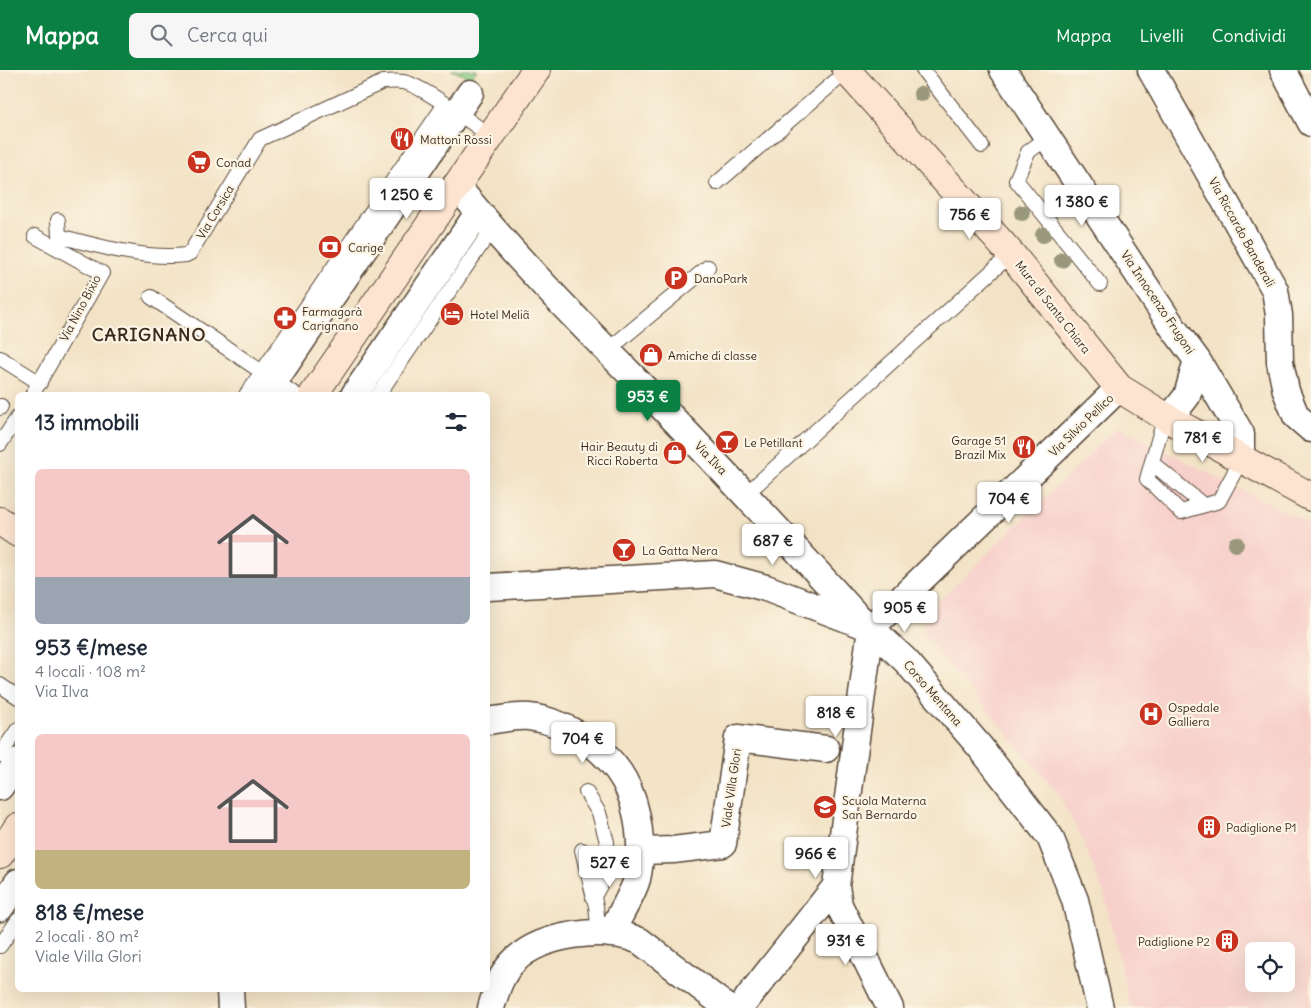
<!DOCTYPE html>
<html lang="it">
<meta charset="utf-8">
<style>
:root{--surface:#fff;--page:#f6f6f7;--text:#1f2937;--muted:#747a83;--accent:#0b8043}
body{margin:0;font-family:Delius,sans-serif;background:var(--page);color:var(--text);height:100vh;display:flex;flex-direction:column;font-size:19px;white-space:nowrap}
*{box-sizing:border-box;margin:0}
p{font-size:16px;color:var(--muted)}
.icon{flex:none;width:28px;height:28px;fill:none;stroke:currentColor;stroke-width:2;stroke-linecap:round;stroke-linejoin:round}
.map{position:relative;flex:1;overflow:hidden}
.panel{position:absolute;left:15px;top:322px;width:475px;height:600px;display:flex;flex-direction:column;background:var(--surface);border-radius:8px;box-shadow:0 5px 20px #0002}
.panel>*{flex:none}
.controls{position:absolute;left:1245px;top:872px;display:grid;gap:10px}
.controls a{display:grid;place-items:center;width:50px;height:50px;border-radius:8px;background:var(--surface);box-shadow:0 5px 20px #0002;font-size:25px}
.price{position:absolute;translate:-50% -42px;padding:0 11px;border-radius:5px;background:#fff;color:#222;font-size:16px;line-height:32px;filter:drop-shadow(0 1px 2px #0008)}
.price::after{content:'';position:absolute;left:50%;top:30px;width:15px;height:11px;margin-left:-8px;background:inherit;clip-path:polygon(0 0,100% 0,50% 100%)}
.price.active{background:var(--accent);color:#fff}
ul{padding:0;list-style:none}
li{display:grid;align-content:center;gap:10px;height:265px;padding:0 20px}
li span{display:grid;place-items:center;height:155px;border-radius:8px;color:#555}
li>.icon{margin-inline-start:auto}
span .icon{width:90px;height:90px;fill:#fffc;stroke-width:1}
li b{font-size:21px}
h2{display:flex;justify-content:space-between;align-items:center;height:60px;padding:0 20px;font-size:21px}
header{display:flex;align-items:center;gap:30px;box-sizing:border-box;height:70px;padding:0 25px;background:var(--accent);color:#fff}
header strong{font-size:24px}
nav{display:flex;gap:28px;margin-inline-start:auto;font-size:18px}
.search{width:350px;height:45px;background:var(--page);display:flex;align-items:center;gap:12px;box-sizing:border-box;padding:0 18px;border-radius:8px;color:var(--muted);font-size:19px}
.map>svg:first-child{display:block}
.built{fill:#f7d0cb;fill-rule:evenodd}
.green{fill:#88cc86;stroke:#627b52}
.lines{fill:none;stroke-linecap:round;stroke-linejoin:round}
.lane-casing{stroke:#574637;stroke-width:16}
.street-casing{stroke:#574637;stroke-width:29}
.secondary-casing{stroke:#574637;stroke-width:30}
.lane{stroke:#fff;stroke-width:14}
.street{stroke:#fff;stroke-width:26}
.secondary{stroke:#fde4d1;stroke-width:28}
.tree{fill:#9a987b}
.labels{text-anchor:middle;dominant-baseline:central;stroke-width:4.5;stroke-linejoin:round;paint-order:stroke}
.poi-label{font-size:12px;fill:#3b2a1e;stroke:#fcf5e5;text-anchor:start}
.street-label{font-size:12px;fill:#3b2a1e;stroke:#fcf5e5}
.district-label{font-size:18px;font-weight:bold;letter-spacing:1px;fill:#3b2a1e;stroke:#fcf5e5}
</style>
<header>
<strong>Mappa</strong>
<div class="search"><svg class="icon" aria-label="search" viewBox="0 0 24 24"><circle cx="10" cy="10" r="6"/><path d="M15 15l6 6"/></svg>Cerca qui</div>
<nav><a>Mappa</a><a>Livelli</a><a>Condividi</a></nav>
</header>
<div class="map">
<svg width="1311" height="938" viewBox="0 0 1311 938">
<rect width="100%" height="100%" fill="#fcf5e5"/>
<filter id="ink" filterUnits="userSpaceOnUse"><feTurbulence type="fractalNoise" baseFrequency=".02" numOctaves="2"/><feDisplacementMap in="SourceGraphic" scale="10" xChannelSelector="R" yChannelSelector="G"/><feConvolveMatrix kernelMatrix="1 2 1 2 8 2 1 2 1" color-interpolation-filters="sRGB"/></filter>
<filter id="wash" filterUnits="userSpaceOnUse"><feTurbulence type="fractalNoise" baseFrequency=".0096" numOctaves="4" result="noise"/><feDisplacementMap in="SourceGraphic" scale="20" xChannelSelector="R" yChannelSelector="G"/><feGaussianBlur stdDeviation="1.12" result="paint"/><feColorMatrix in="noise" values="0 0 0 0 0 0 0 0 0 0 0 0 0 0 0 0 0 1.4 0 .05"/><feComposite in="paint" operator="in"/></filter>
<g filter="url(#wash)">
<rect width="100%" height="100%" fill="#f3e3c6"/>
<path class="built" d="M1118 357 1311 455V938H1130L1104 824 1082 769 1058 724 924 565 923 546ZM1254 881H1286V914H1254Z"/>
<path class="green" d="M451 0H477L471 8Z"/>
</g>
<g filter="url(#ink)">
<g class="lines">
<g class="lane-casing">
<path id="lane" d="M923 0 982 76
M1047 68 1028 82 1016 110 1100 214
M717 113 847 1
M58 150 59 166C97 176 147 190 186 185L190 183 260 69 383 12C389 12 396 11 403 12 422 15 472 53 490 66
M151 227 296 325
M607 281 708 197
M0 288 40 313
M32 325 102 203 35 166
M246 325 445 34
M378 325 492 159
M0 338 1 336
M1165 346 1147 409 1181 442 1219 431 1241 390
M0 374 18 347
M1152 393 1203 435
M746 424 1011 184
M0 615 18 627
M0 685 18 659
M586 722 599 743 607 772 603 810 593 828
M582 780 596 836 599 864
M0 876 18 850"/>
</g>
<g class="street-casing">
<path id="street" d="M1003 0 1174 259 1197 290 1241 364V390
M1151 0 1275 220 1279 245 1280 292 1286 321 1296 346 1311 359
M1283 0 1311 53
M456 115C513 185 576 249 639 313 712 389 784 465 854 543L865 553
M265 325 470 23
M354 325 478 143
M1169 349 1187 326 1197 290
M488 517 715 504 766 518 871 558 906 591 980 677 1050 767 1075 830 1100 938
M871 558 836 816 839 835 890 938
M871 558 1119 318
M488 651C501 649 515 646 529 647 565 651 606 678 624 710 639 737 644 779 637 809 633 824 617 850 610 864
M0 717 18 691
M641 781 673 780 723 774 738 668 826 679
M0 838 18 812
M230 920 231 938
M747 929 836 816
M491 938C496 921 501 903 515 890 544 863 605 856 640 871L728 938"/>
</g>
<g class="secondary-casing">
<path id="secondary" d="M846 0 1011 184 1119 318 1169 349 1311 427
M313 325 536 0
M0 451 18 463
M0 784 18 757"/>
</g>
<use href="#lane" class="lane"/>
<use href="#street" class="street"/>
<use href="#secondary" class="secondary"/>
</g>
<g class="tree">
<circle cx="921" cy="24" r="8"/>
<circle cx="1022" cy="143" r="8"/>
<circle cx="1043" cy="165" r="8"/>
<circle cx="1062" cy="190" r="8"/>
<circle cx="1236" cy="474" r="8"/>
</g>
</g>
<defs>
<g id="restaurant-disc" transform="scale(1.25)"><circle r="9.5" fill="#c8321e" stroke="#fcf5e5"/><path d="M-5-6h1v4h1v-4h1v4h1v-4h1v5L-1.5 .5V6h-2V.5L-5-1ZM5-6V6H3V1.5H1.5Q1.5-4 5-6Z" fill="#fff"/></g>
<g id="supermarket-disc" transform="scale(1.25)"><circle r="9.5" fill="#c8321e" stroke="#fcf5e5"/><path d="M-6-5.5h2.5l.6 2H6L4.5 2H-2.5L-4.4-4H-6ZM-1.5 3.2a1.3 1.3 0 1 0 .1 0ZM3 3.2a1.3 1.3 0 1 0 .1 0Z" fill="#fff"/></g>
<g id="bank-disc" transform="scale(1.25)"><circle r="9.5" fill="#c8321e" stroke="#fcf5e5"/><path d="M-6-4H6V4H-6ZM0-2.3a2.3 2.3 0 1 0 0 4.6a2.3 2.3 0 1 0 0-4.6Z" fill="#fff"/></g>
<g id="parking-disc" transform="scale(1.25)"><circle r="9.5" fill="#c8321e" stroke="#fcf5e5"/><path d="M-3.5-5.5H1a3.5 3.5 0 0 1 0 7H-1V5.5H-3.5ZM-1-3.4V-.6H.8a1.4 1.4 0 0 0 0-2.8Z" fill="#fff"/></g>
<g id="hotel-disc" transform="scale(1.25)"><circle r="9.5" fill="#c8321e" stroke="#fcf5e5"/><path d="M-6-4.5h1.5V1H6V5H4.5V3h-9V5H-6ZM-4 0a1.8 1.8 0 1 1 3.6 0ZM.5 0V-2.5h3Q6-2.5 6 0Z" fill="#fff"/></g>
<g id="pharmacy-disc" transform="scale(1.25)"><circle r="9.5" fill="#c8321e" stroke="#fcf5e5"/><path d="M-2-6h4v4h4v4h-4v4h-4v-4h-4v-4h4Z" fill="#fff"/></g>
<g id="shop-disc" transform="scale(1.25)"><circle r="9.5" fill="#c8321e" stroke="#fcf5e5"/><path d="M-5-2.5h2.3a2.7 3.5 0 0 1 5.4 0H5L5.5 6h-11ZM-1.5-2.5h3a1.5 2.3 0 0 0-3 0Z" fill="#fff"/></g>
<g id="bar-disc" transform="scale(1.25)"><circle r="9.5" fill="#c8321e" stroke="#fcf5e5"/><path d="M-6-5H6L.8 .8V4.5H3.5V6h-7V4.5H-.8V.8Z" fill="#fff"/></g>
<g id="hospital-disc" transform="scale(1.25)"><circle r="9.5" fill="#c8321e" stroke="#fcf5e5"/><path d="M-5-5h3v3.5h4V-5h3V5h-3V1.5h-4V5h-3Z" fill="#fff"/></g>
<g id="school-disc" transform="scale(1.25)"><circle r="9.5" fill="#c8321e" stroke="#fcf5e5"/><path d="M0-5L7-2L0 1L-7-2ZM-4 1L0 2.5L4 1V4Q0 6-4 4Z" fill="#fff"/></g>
<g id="building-disc" transform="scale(1.25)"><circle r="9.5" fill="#c8321e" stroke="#fcf5e5"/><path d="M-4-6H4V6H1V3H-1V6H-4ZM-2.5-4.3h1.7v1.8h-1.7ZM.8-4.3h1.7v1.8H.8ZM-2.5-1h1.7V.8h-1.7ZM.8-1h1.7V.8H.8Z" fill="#fff"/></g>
</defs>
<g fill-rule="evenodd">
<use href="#restaurant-disc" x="402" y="69"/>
<use href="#supermarket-disc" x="199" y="92"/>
<use href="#bank-disc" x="330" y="177"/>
<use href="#parking-disc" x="676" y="208"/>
<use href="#hotel-disc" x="452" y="244"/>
<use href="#pharmacy-disc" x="285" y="248"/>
<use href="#shop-disc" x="651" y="285"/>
<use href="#bar-disc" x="727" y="372"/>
<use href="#restaurant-disc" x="1024" y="377"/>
<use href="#shop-disc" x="675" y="383"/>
<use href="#bar-disc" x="624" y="480"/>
<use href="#hospital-disc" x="1151" y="644"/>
<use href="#school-disc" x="825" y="737"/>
<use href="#building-disc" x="1209" y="757"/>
<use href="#building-disc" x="1227" y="871"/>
</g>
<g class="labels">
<g class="poi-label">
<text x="420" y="69">Mattoni Rossi</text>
<text x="216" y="92">Conad</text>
<text x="348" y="177">Carige</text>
<text x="694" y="208">DanoPark</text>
<text x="302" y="241">Farmagorà<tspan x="302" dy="14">Carignano</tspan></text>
<text x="470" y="244">Hotel Meliã</text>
<text x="668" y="285">Amiche di classe</text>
<text x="1006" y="370" text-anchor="end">Garage 51<tspan x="1006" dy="14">Brazil Mix</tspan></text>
<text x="744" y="372">Le Petillant</text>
<text x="658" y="376" text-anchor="end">Hair Beauty di<tspan x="658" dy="14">Ricci Roberta</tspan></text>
<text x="642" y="480">La Gatta Nera</text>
<text x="1168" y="637">Ospedale<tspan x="1168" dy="14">Galliera</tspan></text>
<text x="842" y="730">Scuola Materna<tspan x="842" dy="14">San Bernardo</tspan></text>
<text x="1226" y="757">Padiglione P1</text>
<text x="1210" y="871" text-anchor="end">Padiglione P2</text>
</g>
<g class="street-label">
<text transform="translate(215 142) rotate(-59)">Via Corsica</text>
<text transform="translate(1242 162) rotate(61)">Via Riccardo Banderali</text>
<text transform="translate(1158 232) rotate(56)">Via Innocenzo Frugoni</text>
<text transform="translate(1053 237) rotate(52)">Mura di Santa Chiara</text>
<text transform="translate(80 238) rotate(-62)">Via Nino Bixio</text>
<text transform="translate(1081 355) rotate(-44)">Via Silvio Pellico</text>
<text transform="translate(711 388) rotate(46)">Via Ilva</text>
<text transform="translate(933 623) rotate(49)">Corso Mentana</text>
<text transform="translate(731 718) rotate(-82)">Viale Villa Glori</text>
</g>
<g class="district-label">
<text x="149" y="264">CARIGNANO</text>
</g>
</g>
</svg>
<div class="controls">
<a><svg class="icon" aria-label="locate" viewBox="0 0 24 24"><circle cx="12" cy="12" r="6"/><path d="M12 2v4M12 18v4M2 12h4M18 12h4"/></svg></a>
</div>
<b class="price" style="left:407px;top:150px">1 250 €</b>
<b class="price" style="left:1082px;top:157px">1 380 €</b>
<b class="price" style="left:970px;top:170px">756 €</b>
<b class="price active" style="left:648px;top:352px">953 €</b>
<b class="price" style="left:1203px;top:393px">781 €</b>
<b class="price" style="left:1009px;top:454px">704 €</b>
<b class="price" style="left:773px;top:496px">687 €</b>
<b class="price" style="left:905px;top:563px">905 €</b>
<b class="price" style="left:836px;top:668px">818 €</b>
<b class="price" style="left:583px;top:694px">704 €</b>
<b class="price" style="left:816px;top:809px">966 €</b>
<b class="price" style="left:610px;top:818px">527 €</b>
<b class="price" style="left:846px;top:896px">931 €</b>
<section class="panel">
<h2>13 immobili<svg class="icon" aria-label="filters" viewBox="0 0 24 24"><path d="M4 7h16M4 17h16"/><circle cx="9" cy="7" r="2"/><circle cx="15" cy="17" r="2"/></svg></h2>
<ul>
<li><span style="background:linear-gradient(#f6c9c9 70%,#9aa5b1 0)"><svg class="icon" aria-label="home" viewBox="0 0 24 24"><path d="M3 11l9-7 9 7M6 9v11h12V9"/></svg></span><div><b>953 €/mese</b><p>4 locali · 108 m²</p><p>Via Ilva</p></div></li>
<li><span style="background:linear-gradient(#f6c9c9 75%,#c2b280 0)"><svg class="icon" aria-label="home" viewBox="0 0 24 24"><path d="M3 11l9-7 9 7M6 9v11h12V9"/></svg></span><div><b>818 €/mese</b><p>2 locali · 80 m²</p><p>Viale Villa Glori</p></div></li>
</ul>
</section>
</div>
